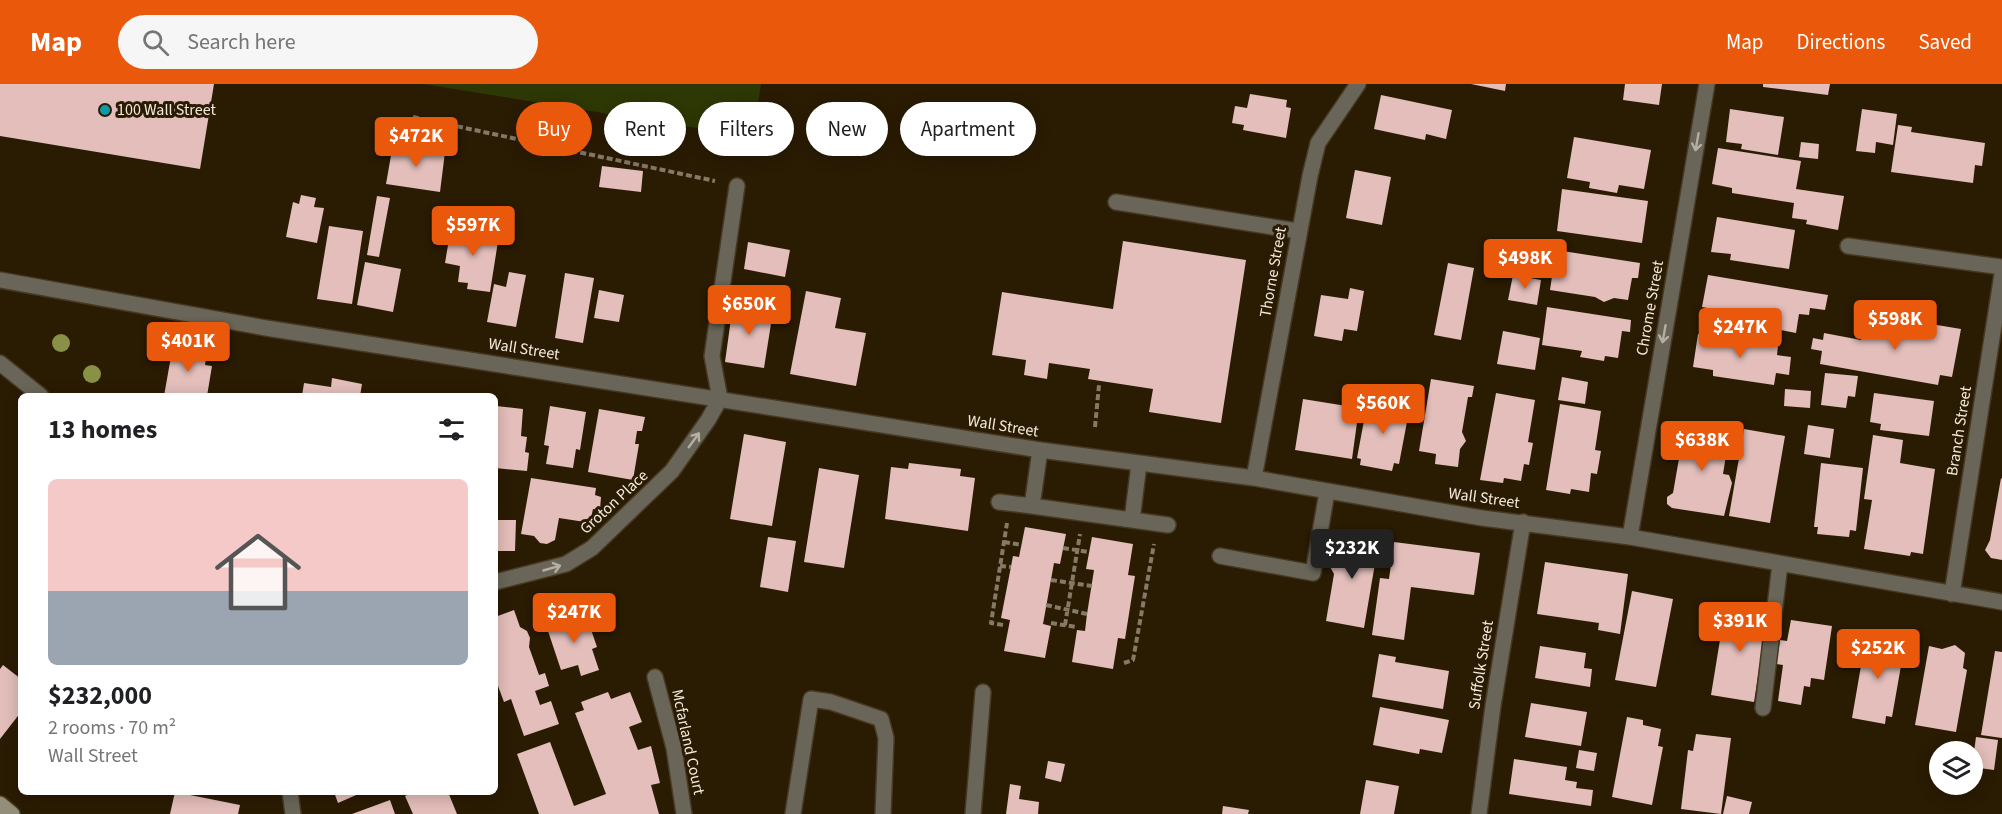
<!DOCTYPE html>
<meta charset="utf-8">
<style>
:root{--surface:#fff;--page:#f6f6f6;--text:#202124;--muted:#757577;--line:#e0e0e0;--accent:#ea580c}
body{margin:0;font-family:"Source Sans 3",sans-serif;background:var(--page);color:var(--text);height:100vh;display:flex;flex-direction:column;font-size:22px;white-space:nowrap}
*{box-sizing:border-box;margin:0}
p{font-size:20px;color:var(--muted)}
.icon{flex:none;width:33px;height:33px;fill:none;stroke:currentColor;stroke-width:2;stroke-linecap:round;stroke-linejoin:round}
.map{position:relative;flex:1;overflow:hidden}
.details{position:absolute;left:18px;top:309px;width:480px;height:402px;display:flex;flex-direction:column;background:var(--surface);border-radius:9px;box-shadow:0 3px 15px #0003}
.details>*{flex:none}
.hud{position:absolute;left:516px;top:18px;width:570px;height:54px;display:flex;gap:12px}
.buttons{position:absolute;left:1929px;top:657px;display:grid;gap:12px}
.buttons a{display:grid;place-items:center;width:54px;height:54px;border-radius:50%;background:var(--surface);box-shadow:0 3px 15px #0003;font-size:30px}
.price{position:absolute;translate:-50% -51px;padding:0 14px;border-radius:6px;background:var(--accent);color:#fff;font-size:20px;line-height:39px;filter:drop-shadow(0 2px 3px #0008)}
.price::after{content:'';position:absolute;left:50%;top:36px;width:18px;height:14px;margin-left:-9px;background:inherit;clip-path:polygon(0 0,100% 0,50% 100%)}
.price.on{background:#222;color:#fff}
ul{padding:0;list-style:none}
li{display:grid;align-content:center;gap:12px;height:318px;padding:0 30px}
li+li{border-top:2px solid var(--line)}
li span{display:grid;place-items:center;height:186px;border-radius:9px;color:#555}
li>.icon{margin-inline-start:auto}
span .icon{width:108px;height:108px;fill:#fffc;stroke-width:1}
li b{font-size:26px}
h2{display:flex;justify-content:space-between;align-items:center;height:72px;padding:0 30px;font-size:26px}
.chip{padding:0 21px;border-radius:27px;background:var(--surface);box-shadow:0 3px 15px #0003;font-size:21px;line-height:54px}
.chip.on{background:var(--accent);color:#fff}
header{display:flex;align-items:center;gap:36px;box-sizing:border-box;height:84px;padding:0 30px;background:var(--accent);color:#fff}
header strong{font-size:28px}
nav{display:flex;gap:33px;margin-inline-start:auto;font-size:21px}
.search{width:420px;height:54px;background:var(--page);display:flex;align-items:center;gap:15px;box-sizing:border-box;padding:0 21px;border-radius:33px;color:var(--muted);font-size:22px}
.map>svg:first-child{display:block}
.green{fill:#2d3804}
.building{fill:#e3beba}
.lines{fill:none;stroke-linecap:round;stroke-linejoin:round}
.lane-casing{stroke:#463821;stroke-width:18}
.street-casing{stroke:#463821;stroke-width:18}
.secondary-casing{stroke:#463821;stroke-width:18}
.path{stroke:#867966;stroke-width:4;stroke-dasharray:6 3;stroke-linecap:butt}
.lane{stroke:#696558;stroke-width:15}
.street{stroke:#696558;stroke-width:15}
.secondary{stroke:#938e7a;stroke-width:15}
.tree{fill:#899146}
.oneway{stroke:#b5aea1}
.culture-dot{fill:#0f9aa8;stroke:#2a1b03;stroke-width:2}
.labels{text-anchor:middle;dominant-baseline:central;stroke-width:6;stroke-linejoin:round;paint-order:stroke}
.poi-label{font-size:16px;fill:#f4eadc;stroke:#2a1b03;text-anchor:start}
.street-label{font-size:16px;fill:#f4eadc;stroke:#2a1b03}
</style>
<header>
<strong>Map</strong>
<div class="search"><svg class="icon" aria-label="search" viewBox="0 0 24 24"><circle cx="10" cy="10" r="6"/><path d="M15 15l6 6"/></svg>Search here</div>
<nav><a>Map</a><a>Directions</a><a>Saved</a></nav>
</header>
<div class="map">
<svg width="2002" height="730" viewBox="0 0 2002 730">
<rect width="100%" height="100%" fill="#2a1b03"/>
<path class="green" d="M423 0H761L753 53Z"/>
<path class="building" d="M0 0H214L200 85 0 52Z
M1471 0H1506L1505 7Z
M1625 0H1662L1659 21 1623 16Z
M1763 0H1830L1828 11 1763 3Z
M1250 10 1287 16 1286 23 1291 24 1286 54 1243 46 1244 41 1232 39 1235 22 1247 24Z
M1381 11 1452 26 1446 55 1426 50 1425 56 1374 45Z
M1730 25 1784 33 1778 71 1741 65 1742 60 1726 58Z
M1862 25 1897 30 1893 61 1876 58 1875 69 1856 67Z
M1898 41 1912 43 1911 48 1985 59 1982 82 1975 81 1973 99 1891 88Z
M1574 53 1651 66 1644 105 1619 101 1617 109 1589 104 1590 98 1567 94Z
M1801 58 1819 60 1818 75 1799 73Z
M393 60 445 68 440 108 386 100Z
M1718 64 1801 77 1796 105 1844 112 1838 146 1806 140 1807 136 1792 134 1794 119 1732 109V104L1712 100Z
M602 82 643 87 641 108 599 103Z
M1355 86 1391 93 1382 141 1346 134Z
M1562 105 1648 117 1642 159 1557 147Z
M301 111 316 114 314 123 324 124 317 159 286 153 293 118 299 120Z
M377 112 390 114 379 173 367 171Z
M1717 133 1795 146 1789 185 1730 176 1731 170 1711 168Z
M329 142 363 147 352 220 317 215Z
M451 143 499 151 490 208 467 205 468 199 458 198 460 182 445 179Z
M1123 157 1246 176 1221 339 1149 328 1153 305 1088 295 1090 285 1049 279 1047 295 1024 291 1026 276 992 271 1002 208 1113 225Z
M748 158 790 166 785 193 744 185Z
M1556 166 1640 179 1638 194H1632L1628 216 1614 214 1604 218 1595 213 1550 206Z
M365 178 401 185 393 228 357 221Z
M1448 179 1474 184 1461 256 1434 251Z
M509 188 526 191 516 243 487 238 494 200 506 203Z
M565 189 594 194 583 259 555 254Z
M1513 191 1541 196 1537 221 1508 216Z
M1708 191 1828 211 1825 226 1810 224 1809 231 1799 230 1796 249 1760 242 1761 238 1722 232 1723 227 1702 223Z
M1350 204 1364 207 1357 247 1344 245 1342 257 1314 252 1321 211 1348 215Z
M599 206 624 211 619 238 594 234Z
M806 207 841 214 835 244 866 249 856 302 790 290Z
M733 220 773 227 764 284 725 278Z
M1547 223 1631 236 1630 248 1622 247 1618 274 1605 272 1604 277 1580 273 1582 267 1542 261Z
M1889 233 1961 245 1952 293 1940 291 1938 301 1820 280 1822 267 1811 265 1813 254 1823 256 1824 249 1861 256 1864 242 1880 245 1881 239 1887 241Z
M1503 247 1540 254 1535 286 1497 280Z
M1698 250 1778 261 1777 271 1791 273 1789 291 1776 289 1774 301 1713 292V286L1693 283Z
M173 261 207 268 205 281 212 282 207 312H164Z
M1825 289 1858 292 1855 313 1848 312 1846 324 1821 321Z
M1562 293 1588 298 1585 320 1558 316Z
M332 294 362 300 360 312H302L304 299 331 303Z
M1431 295 1474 302 1472 313H1468L1462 348 1466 357 1460 365 1458 383 1435 380 1436 370 1419 367Z
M1785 305 1811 307 1810 324 1784 322Z
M1496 309 1535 316 1528 358 1533 359 1529 381 1524 380 1521 397 1504 394 1503 399 1480 396Z
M1874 309 1934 317 1929 352 1880 346 1881 340 1870 338Z
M1303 315 1359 324 1352 375 1295 366Z
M1368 315 1410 322 1399 380 1394 379 1392 387 1360 381 1361 375 1357 374Z
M1560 320 1601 327 1595 366 1601 367 1597 390 1591 389 1589 408 1571 405 1570 410 1546 406Z
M496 322 523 325 521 352 527 353 525 368 529 369 527 387 495 384Z
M550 322 586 328 580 366 576 365 573 384 546 380 549 362 544 361Z
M599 325 645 333 642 347H637L635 360H639L633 396 588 388Z
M1685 340 1730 347 1723 390 1729 391 1732 399 1724 432 1672 424 1667 420V413L1673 409Z
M1808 341 1834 345 1830 374 1804 370Z
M1744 345 1785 352 1770 439 1729 432Z
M744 350 786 358 772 442 730 435Z
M1873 351 1903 356 1900 379 1935 385 1923 470 1911 468 1910 472 1864 465 1872 416 1864 415Z
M909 379 961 385 960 392 975 394 968 447 885 435 891 383 908 385Z
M1821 379 1863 384 1856 447 1850 446 1849 453 1817 450 1818 443H1814Z
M819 384 859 391 844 484 804 478Z
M531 394 596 404 595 411 601 413 600 426 593 425 591 434 585 438 559 434 555 456 547 460 540 459 534 452 521 450Z
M2001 394 2002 395V476L1991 474 1985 466 1990 456Z
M495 436H516L515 467H495Z
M1025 443 1066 450 1060 480 1054 479 1043 540 1051 542 1045 574 1004 567 1010 536 1001 534 1013 472 1019 473Z
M1339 449 1379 456 1364 544 1326 537 1334 490 1328 479 1336 471Z
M768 453 796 457 788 508 760 503Z
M1092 453 1133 460 1128 491 1135 492 1125 555 1118 554 1113 585 1072 578 1077 546 1085 547 1087 530 1094 486 1086 485Z
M1394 458 1480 469 1474 511 1411 503 1404 556 1372 551 1380 494 1389 495Z
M1545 478 1628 490 1620 550 1598 546 1599 539 1537 530Z
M1632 507 1673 515 1656 603 1615 596Z
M1726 519 1768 526 1754 618 1711 611Z
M514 526 520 543 527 547 530 554 529 563 539 591 545 589 549 602 535 607 540 621 551 617 559 640 524 652 511 615 504 618 495 594V533Z
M585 528 597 563 592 565 599 586 581 592 578 581 561 586 546 541Z
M1791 536 1832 542 1824 596 1811 594 1810 603 1804 602 1801 621 1778 617 1783 581 1776 580 1780 556 1787 557Z
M1887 552 1898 557 1900 561 1897 575 1902 576 1892 633 1886 632 1885 640 1852 634 1866 553 1878 556Z
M1955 561 1965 569 1963 584 1967 586 1956 648 1915 641 1929 562 1942 565Z
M1540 562 1586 569 1584 584 1592 585 1590 603 1535 594Z
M1995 567 2002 568V654L1981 651Z
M1379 570 1396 573 1395 578 1449 587 1443 625 1372 613Z
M3 581 21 595V628L0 655V585Z
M608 608 611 615 630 608 642 638 629 643 638 666 651 662 660 699 651 701 659 730H539L517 670 550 658 574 722 606 710 575 629 584 626 581 618Z
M1531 619 1587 628 1581 662 1525 653Z
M1380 623 1449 636 1442 669 1420 665 1419 670 1373 661Z
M1627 633 1643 636V641L1661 645 1658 662 1663 663 1652 721 1612 713Z
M1696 650 1731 654 1721 730 1681 725 1688 666 1693 667Z
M1976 653 1998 656 1994 686 1972 683Z
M1579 666 1597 669 1594 687 1576 684Z
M1514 675 1567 683 1565 696 1577 698 1576 704 1593 706 1591 722 1509 710Z
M1048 677 1065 680 1061 698 1045 694Z
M1366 696 1399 702 1394 730H1360Z
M1010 700 1021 702 1019 715 1039 718 1038 730H1006Z
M175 708 240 721 238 730H170Z
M334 708H363L338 719Z
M414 708H448L457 730H413L405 712Z
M1727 712 1752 718 1749 730H1723Z
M390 716 395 730H352Z
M1223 722 1249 726 1248 730H1222Z"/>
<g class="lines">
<g class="lane-casing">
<path id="lane" d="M1116 118 1298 147
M1848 162 2002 183
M1040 366 1032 422 1132 436 1139 380
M999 418 1032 422
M1132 436 1168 441
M1220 472 1313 489 1327 408
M793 730 811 615 831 618 881 635 886 654 883 730
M973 730 983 608"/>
</g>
<g class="street-casing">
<path id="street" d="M0 196 266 244 1040 366 1254 394 1482 434 1630 453 2002 518
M0 279 41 312
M1254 394 1310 92 1318 59 1358 0
M1630 453 1707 0
M495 498 566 480 592 464 672 387 708 336 720 315 712 272 737 102
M1952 510 2002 190
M655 593 674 664 684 730
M1763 624 1780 480
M290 708 293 730
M1479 730 1493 622 1523 438"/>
</g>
<g class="secondary-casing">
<path id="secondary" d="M0 720 12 730"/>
</g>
<path class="path" d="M413 33 715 97
M1095 343 1099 301
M1004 458 1022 461
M1063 464 1089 468
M1000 482 1011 483
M1051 496 1092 502
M1046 521 1087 530
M1051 539 1076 543
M1003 541 991 539 1007 439
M1065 541 1080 450
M1124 579 1133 576 1154 460"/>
<use href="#lane" class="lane"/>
<use href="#street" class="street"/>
<use href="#secondary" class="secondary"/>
</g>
<g class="tree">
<circle cx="61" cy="259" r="9"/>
<circle cx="92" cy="290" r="9"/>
</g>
<defs><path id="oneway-shaft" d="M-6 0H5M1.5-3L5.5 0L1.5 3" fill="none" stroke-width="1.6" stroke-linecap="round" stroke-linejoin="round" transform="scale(1.5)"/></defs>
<g class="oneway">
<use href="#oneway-shaft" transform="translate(1697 58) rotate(100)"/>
<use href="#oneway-shaft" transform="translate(1664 250) rotate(100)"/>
<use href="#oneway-shaft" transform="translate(694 356) rotate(-54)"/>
<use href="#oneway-shaft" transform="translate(552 484) rotate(-16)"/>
</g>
<circle class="culture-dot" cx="105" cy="26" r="6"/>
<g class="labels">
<g class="poi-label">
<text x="117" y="26">100 Wall Street</text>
</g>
<g class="street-label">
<text transform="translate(1273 188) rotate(-80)">Thorne Street</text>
<text transform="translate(1650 224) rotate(-80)">Chrome Street</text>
<text transform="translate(524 265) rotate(9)">Wall Street</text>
<text transform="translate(1003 342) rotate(9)">Wall Street</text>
<text transform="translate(1959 347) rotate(-81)">Branch Street</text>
<text transform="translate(1484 414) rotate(8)">Wall Street</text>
<text transform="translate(614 418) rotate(-43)">Groton Place</text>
<text transform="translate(1481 581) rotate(-81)">Suffolk Street</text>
<text transform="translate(688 658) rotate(78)">Mcfarland Court</text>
</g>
</g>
</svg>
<div class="buttons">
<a><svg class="icon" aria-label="layers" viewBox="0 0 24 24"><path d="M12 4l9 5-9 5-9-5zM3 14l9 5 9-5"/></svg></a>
</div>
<b class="price" style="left:416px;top:84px">$472K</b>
<b class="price" style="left:473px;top:173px">$597K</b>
<b class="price" style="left:1525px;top:206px">$498K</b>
<b class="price" style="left:749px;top:252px">$650K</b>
<b class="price" style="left:1895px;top:267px">$598K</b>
<b class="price" style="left:1740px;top:275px">$247K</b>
<b class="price" style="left:188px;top:289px">$401K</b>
<b class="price" style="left:1383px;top:351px">$560K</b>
<b class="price" style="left:1702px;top:388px">$638K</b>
<b class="price on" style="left:1352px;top:496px">$232K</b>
<b class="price" style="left:574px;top:560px">$247K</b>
<b class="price" style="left:1740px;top:569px">$391K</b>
<b class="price" style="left:1878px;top:596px">$252K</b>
<div class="hud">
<a class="chip on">Buy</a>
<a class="chip">Rent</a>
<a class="chip">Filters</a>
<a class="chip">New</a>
<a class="chip">Apartment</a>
</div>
<section class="details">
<h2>13 homes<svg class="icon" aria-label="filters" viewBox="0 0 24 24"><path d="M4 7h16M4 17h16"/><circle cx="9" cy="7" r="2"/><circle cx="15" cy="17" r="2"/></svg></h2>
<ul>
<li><span style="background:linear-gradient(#f6c9c9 60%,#9aa5b1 0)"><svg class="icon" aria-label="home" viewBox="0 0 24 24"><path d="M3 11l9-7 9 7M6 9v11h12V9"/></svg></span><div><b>$232,000</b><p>2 rooms · 70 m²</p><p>Wall Street</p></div></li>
</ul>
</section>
</div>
